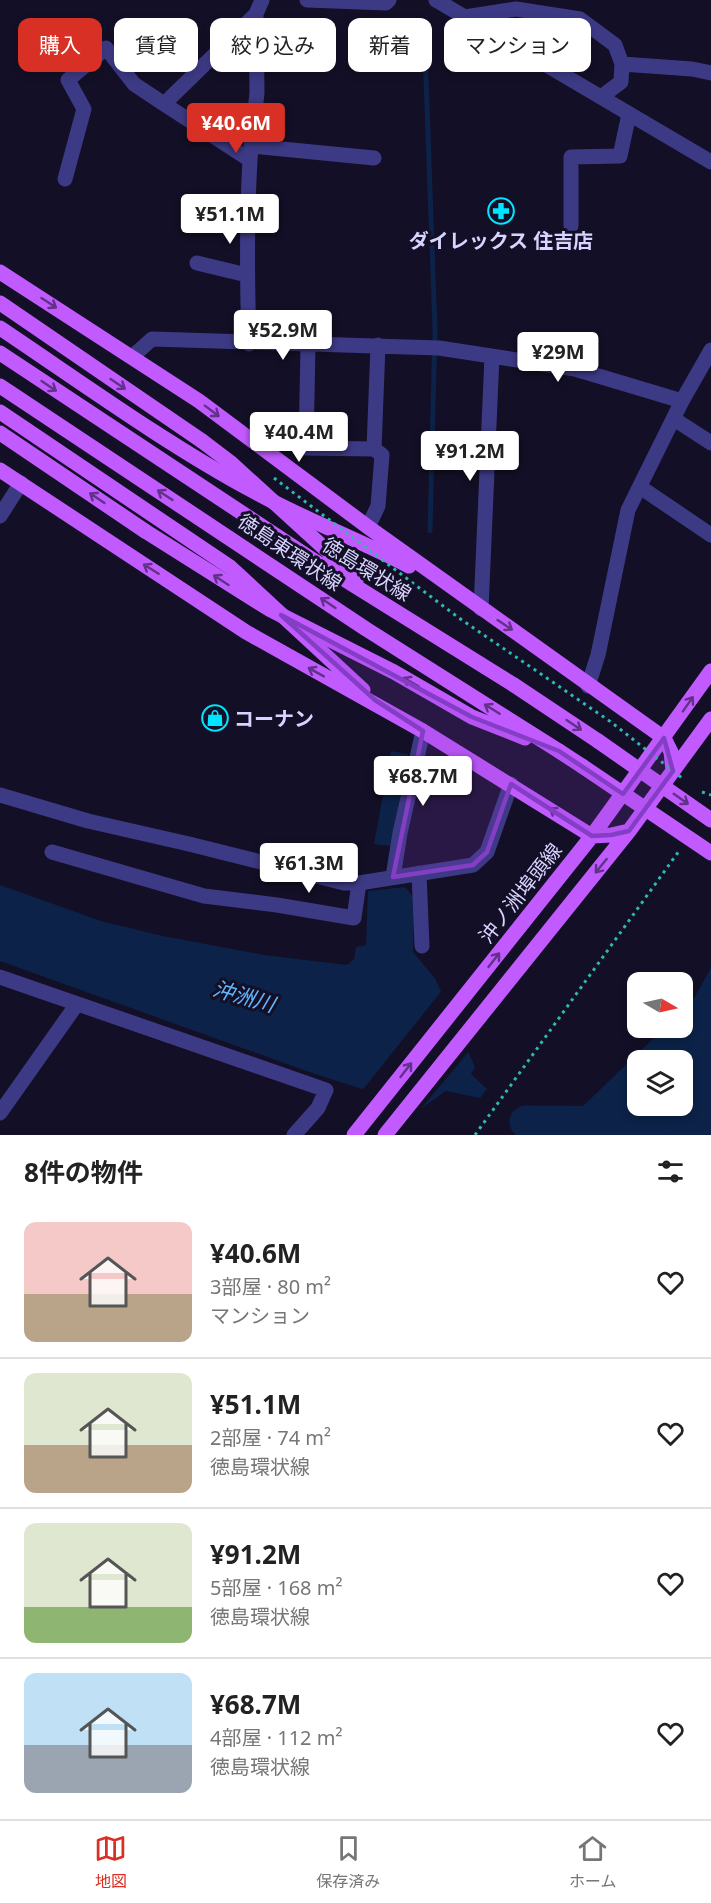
<!DOCTYPE html>
<html lang="ja">
<meta charset="utf-8">
<style>
:root{--surface:#fff;--page:#f2f2f2;--text:#222;--muted:#767676;--line:#e0e0e0;--accent:#d93025}
body{margin:0;font-family:"Noto Sans","Noto Sans JP",sans-serif;background:var(--page);color:var(--text);height:100vh;display:flex;flex-direction:column;font-size:22px;white-space:nowrap}
*{box-sizing:border-box;margin:0}
p{font-size:20px;color:var(--muted)}
.icon{flex:none;width:33px;height:33px;fill:none;stroke:currentColor;stroke-width:2;stroke-linecap:round;stroke-linejoin:round}
.map{position:relative;height:1135px;overflow:hidden}
.details{display:flex;flex-direction:column;background:var(--surface);flex:1}
.details>*{flex:none}
.banner{position:absolute;left:18px;top:18px;width:675px;height:54px;display:flex;gap:12px}
.needle{width:39px;rotate:99deg}
.tools{position:absolute;left:627px;top:972px;display:grid;gap:12px}
.tools a{display:grid;place-items:center;width:66px;height:66px;border-radius:12px;background:var(--surface);box-shadow:0 3px 9px #0003;font-size:30px}
.price{position:absolute;translate:-50% -51px;padding:0 14px;border-radius:6px;background:#fff;color:#222;font-size:20px;line-height:39px;filter:drop-shadow(0 2px 3px #0008)}
.price::after{content:'';position:absolute;left:50%;top:36px;width:18px;height:14px;margin-left:-9px;background:inherit;clip-path:polygon(0 0,100% 0,50% 100%)}
.price.current{background:var(--accent);color:#fff}
ul{padding:0;list-style:none}
li{display:flex;align-items:center;gap:18px;height:150px;padding:0 24px}
li+li{border-top:2px solid var(--line)}
li span{display:grid;place-items:center;flex:none;width:168px;height:120px;border-radius:12px;color:#555}
li>.icon{margin-inline-start:auto}
span .icon{width:72px;height:72px;fill:#fffc;stroke-width:1}
li b{font-size:26px}
h2{display:flex;justify-content:space-between;align-items:center;height:72px;padding:0 24px;font-size:26px}
.tag{padding:0 21px;border-radius:12px;background:var(--surface);box-shadow:0 3px 9px #0003;font-size:21px;line-height:54px}
.tag.current{background:var(--accent);color:#fff}
.tabs{display:flex;justify-content:space-around;align-items:center;height:84px;border-top:2px solid var(--line);background:var(--surface);font-size:16px;color:var(--muted)}
.tabs a{display:grid;justify-items:center;gap:3px}
.tabs .current{color:var(--accent)}
.map>svg:first-child{display:block}
.water{fill:#0c2248;fill-rule:evenodd}
.pier{fill:#130f26}
.lines{fill:none;stroke-linecap:round;stroke-linejoin:round}
.stream{stroke:#0c2248;stroke-width:5}
.river{stroke:#0c2248;stroke-width:33}
.path{stroke:#2fb8b0;stroke-width:3;stroke-dasharray:3 4.5;stroke-linecap:butt}
.minor{stroke:#3d3a85;stroke-width:15}
.major{stroke:#c25bff;stroke-width:15}
.path-bridge{stroke:#2fb8b0;stroke-width:3;stroke-dasharray:3 4.5;stroke-linecap:butt}
.major-bridge{stroke:#c25bff;stroke-width:15}
.oneway{stroke:#623188}
.marked{fill:#843dc5;fill-opacity:0.2;stroke:#843dc5;stroke-width:4.5;stroke-linejoin:round}
.labels{text-anchor:middle;dominant-baseline:central;stroke-width:6;stroke-linejoin:round;paint-order:stroke}
.poi-label{font-size:20px;font-weight:bold;fill:#d9d4ff;stroke:#130f26}
.street-label{font-size:20px;fill:#d9d4ff;stroke:#130f26}
.water-label{font-size:21px;font-style:italic;fill:#62b6ff;stroke:#130f26}
</style>
<div class="map">
<svg width="711" height="1135" viewBox="0 0 711 1135">
<rect width="100%" height="100%" fill="#130f26"/>
<path class="water" d="M391 751 408 754 391 846 374 844Z
M0 885 101 921 163 936 264 955 347 965 354 959 356 947 366 945 368 891 405 887 414 898 413 952 435 978 475 1067 471 1074 487 1089 480 1098 446 1091 422 1108 312 1073 0 961Z
M711 968V1135H553L664 1028H682L683 1009 694 998ZM682 1060V1106H638V1060Z"/>
<path class="pier" d="M443 989 470 1050 420 1110 361 1092Z"/>
<g class="lines">
<path class="stream" d="M424 22 435 329 430 531"/>
<path class="river" d="M526 1122 646 1123 670 1106"/>
<path class="path" d="M475 1135 679 851"/>
<path class="minor" d="M307 0 386 3 389 0
M436 0 711 162
M256 14 257 93 251 146 374 158
M465 17 516 9 580 19 615 45 622 64 621 82 601 97
M622 64 692 69 711 73
M164 104 250 160
M65 179 84 109 68 80 106 48 134 84 164 104 256 14 262 0
M571 226V157L620 156 629 114
M197 263 247 275
M249 344C247 278 246 212 251 146
M308 345 306 448 374 449 382 455 378 506 368 527
M133 356 152 339 439 348 575 369 682 401
M674 419 711 443
M374 449 378 345
M640 487 711 535
M0 516 21 483
M481 609 492 356
M588 686 598 655 628 510 682 401 711 350
M0 795 88 821 189 844 344 883H359
M52 852 204 896 277 905 354 918 359 883 473 865 487 852 511 784
M419 873 422 946
M393 877 400 833 423 731
M0 977 326 1090 318 1108 294 1135
M0 1113 77 1004"/>
<path class="major" d="M0 272 199 401 368 527 664 738 671 752 673 771
M0 303 202 441
M0 328C82 383 166 444 253 491 303 519 357 539 409 566
M0 412 230 567 363 690
M0 433 145 531
M0 470 246 632 423 731 592 836 611 835 629 831
M514 685 598 741
M559 751 582 766
M354 1135 592 836 711 671
M385 1135 629 831 711 719"/>
<path class="path-bridge" d="M274 478 459 618 611 722 682 778
M702 792 711 795"/>
<path class="major-bridge" d="M0 353 310 558 514 685
M0 386 366 629 559 751
M202 441 231 463 357 578
M145 531 269 609 394 672 472 717 525 738
M598 741 711 820
M582 766 711 853"/>
</g>
<defs><path id="oneway-shaft" d="M-6 0H5M1.5-3L5.5 0L1.5 3" fill="none" stroke-width="1.6" stroke-linecap="round" stroke-linejoin="round" transform="scale(1.5)"/></defs>
<g class="oneway">
<use href="#oneway-shaft" transform="translate(49 303) rotate(33)"/>
<use href="#oneway-shaft" transform="translate(118 384) rotate(34)"/>
<use href="#oneway-shaft" transform="translate(49 386) rotate(34)"/>
<use href="#oneway-shaft" transform="translate(212 411) rotate(37)"/>
<use href="#oneway-shaft" transform="translate(165 495) rotate(-147)"/>
<use href="#oneway-shaft" transform="translate(97 498) rotate(-146)"/>
<use href="#oneway-shaft" transform="translate(151 569) rotate(-148)"/>
<use href="#oneway-shaft" transform="translate(221 580) rotate(-147)"/>
<use href="#oneway-shaft" transform="translate(328 603) rotate(-146)"/>
<use href="#oneway-shaft" transform="translate(505 625) rotate(34)"/>
<use href="#oneway-shaft" transform="translate(316 672) rotate(-151)"/>
<use href="#oneway-shaft" transform="translate(411 682) rotate(-150)"/>
<use href="#oneway-shaft" transform="translate(688 704) rotate(-55)"/>
<use href="#oneway-shaft" transform="translate(492 709) rotate(-148)"/>
<use href="#oneway-shaft" transform="translate(574 725) rotate(34)"/>
<use href="#oneway-shaft" transform="translate(681 799) rotate(35)"/>
<use href="#oneway-shaft" transform="translate(557 813) rotate(-148)"/>
<use href="#oneway-shaft" transform="translate(601 866) rotate(129)"/>
<use href="#oneway-shaft" transform="translate(494 960) rotate(-52)"/>
<use href="#oneway-shaft" transform="translate(406 1070) rotate(-52)"/>
</g>
<path class="marked" d="M281 615 472 717 559 751 623 794 664 738 673 771 629 831 611 835 592 836 511 784 487 852 473 865 393 877 423 731 375 700Z"/>
<defs>
<g id="pharmacy-ring" transform="scale(1.35)"><circle r="9.5" fill="#130f26" stroke="#00e5ff" stroke-width="1.5"/><path d="M-2-6h4v4h4v4h-4v4h-4v-4h-4v-4h4Z" fill="#00e5ff"/></g>
<g id="shop-ring" transform="scale(1.35)"><circle r="9.5" fill="#130f26" stroke="#00e5ff" stroke-width="1.5"/><path d="M-5-2.5h2.3a2.7 3.5 0 0 1 5.4 0H5L5.5 6h-11ZM-1.5-2.5h3a1.5 2.3 0 0 0-3 0Z" fill="#00e5ff"/></g>
</defs>
<g fill-rule="evenodd">
<use href="#pharmacy-ring" x="501" y="211"/>
<use href="#shop-ring" x="215" y="718"/>
</g>
<g class="labels">
<g class="poi-label">
<text x="501" y="240">ダイレックス 住吉店</text>
<text x="234" y="718" text-anchor="start">コーナン</text>
</g>
<g class="street-label">
<text transform="translate(290 552) rotate(34)">徳島東環状線</text>
<text transform="translate(367 569) rotate(32)">徳島環状線</text>
<text transform="translate(520 893) rotate(-52)">沖ノ洲埠頭線</text>
</g>
<g class="water-label">
<text transform="translate(244 996) rotate(16)">沖洲川</text>
</g>
</g>
</svg>
<div class="tools">
<a><svg class="needle" viewBox="-14 -14 28 28"><path d="M0-13l5 13h-10z" fill="#e53935"/><path d="M0 13l5-13h-10z" fill="#767676"/></svg></a>
<a><svg class="icon" aria-label="layers" viewBox="0 0 24 24"><path d="M12 4l9 5-9 5-9-5zM3 14l9 5 9-5"/></svg></a>
</div>
<b class="price current" style="left:236px;top:154px">¥40.6M</b>
<b class="price" style="left:230px;top:245px">¥51.1M</b>
<b class="price" style="left:283px;top:361px">¥52.9M</b>
<b class="price" style="left:558px;top:383px">¥29M</b>
<b class="price" style="left:299px;top:463px">¥40.4M</b>
<b class="price" style="left:470px;top:482px">¥91.2M</b>
<b class="price" style="left:423px;top:807px">¥68.7M</b>
<b class="price" style="left:309px;top:894px">¥61.3M</b>
<div class="banner">
<a class="tag current">購入</a>
<a class="tag">賃貸</a>
<a class="tag">絞り込み</a>
<a class="tag">新着</a>
<a class="tag">マンション</a>
</div>
</div>
<section class="details">
<h2>8件の物件<svg class="icon" aria-label="filters" viewBox="0 0 24 24"><path d="M4 7h16M4 17h16"/><circle cx="9" cy="7" r="2"/><circle cx="15" cy="17" r="2"/></svg></h2>
<ul>
<li><span style="background:linear-gradient(#f6c9c9 60%,#b9a48a 0)"><svg class="icon" aria-label="home" viewBox="0 0 24 24"><path d="M3 11l9-7 9 7M6 9v11h12V9"/></svg></span><div><b>¥40.6M</b><p>3部屋 · 80 m²</p><p>マンション</p></div><svg class="icon" aria-label="heart" viewBox="0 0 24 24"><path d="M12 20l-8-8c-3-5 5-10 8-4 3-6 11-1 8 4z"/></svg></li>
<li><span style="background:linear-gradient(#dfe7d0 60%,#b9a48a 0)"><svg class="icon" aria-label="home" viewBox="0 0 24 24"><path d="M3 11l9-7 9 7M6 9v11h12V9"/></svg></span><div><b>¥51.1M</b><p>2部屋 · 74 m²</p><p>徳島環状線</p></div><svg class="icon" aria-label="heart" viewBox="0 0 24 24"><path d="M12 20l-8-8c-3-5 5-10 8-4 3-6 11-1 8 4z"/></svg></li>
<li><span style="background:linear-gradient(#dfe7d0 70%,#8fb573 0)"><svg class="icon" aria-label="home" viewBox="0 0 24 24"><path d="M3 11l9-7 9 7M6 9v11h12V9"/></svg></span><div><b>¥91.2M</b><p>5部屋 · 168 m²</p><p>徳島環状線</p></div><svg class="icon" aria-label="heart" viewBox="0 0 24 24"><path d="M12 20l-8-8c-3-5 5-10 8-4 3-6 11-1 8 4z"/></svg></li>
<li><span style="background:linear-gradient(#bfe0f5 60%,#9aa5b1 0)"><svg class="icon" aria-label="home" viewBox="0 0 24 24"><path d="M3 11l9-7 9 7M6 9v11h12V9"/></svg></span><div><b>¥68.7M</b><p>4部屋 · 112 m²</p><p>徳島環状線</p></div><svg class="icon" aria-label="heart" viewBox="0 0 24 24"><path d="M12 20l-8-8c-3-5 5-10 8-4 3-6 11-1 8 4z"/></svg></li>
</ul>
</section>
<nav class="tabs">
<a class="current"><svg class="icon" aria-label="map" viewBox="0 0 24 24"><path d="M3 6l6-2 6 2 6-2v14l-6 2-6-2-6 2zM9 4v14M15 6v14"/></svg>地図</a>
<a><svg class="icon" aria-label="saved" viewBox="0 0 24 24"><path d="M7 4h10v16l-5-4-5 4z"/></svg>保存済み</a>
<a><svg class="icon" aria-label="home" viewBox="0 0 24 24"><path d="M3 11l9-7 9 7M6 9v11h12V9"/></svg>ホーム</a>
</nav>
